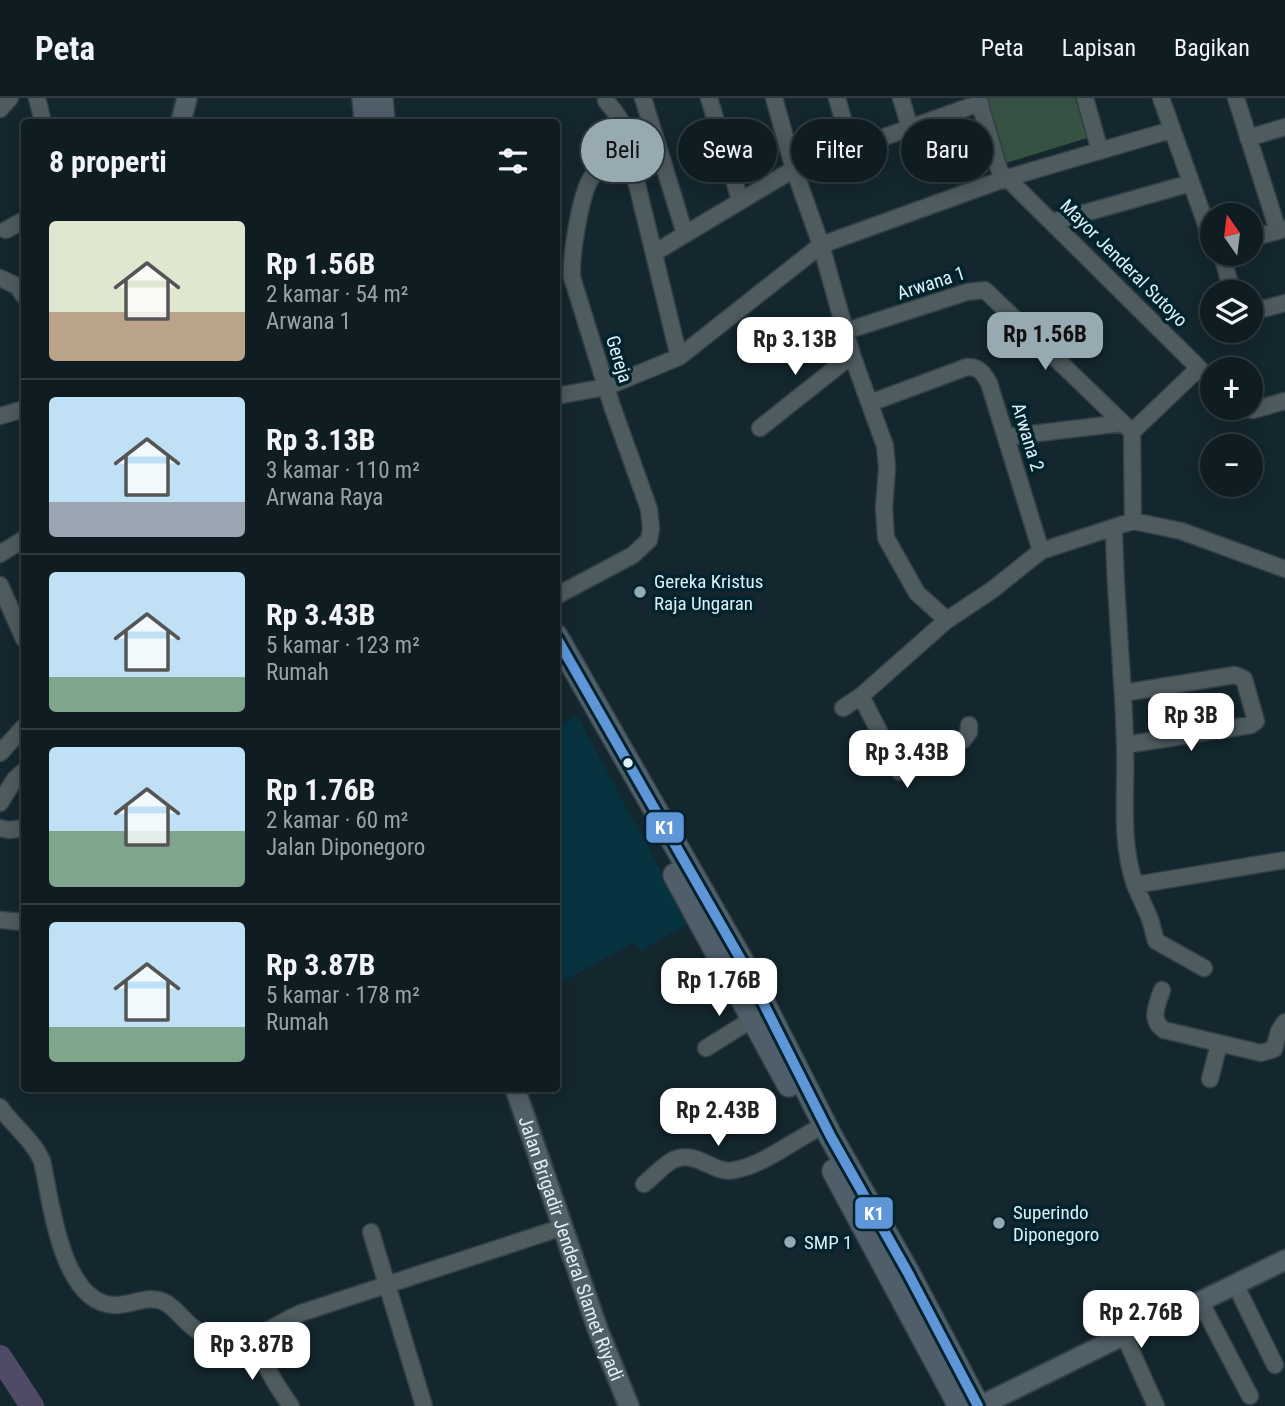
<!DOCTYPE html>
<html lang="id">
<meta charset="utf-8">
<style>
:root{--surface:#0f1d22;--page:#18262a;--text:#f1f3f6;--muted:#9ba2a5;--line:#2f3b40;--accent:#97aab1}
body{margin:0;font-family:"Roboto Condensed",sans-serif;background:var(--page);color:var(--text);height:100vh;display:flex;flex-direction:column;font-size:26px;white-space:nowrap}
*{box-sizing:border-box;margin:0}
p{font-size:23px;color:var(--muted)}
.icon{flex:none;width:38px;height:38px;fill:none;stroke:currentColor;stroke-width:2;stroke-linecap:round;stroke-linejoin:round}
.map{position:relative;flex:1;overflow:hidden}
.panel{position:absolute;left:21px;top:21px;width:539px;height:973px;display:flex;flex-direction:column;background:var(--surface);border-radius:7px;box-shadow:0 4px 18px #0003,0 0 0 2px var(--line)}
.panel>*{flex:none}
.hud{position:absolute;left:581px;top:21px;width:598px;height:63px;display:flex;gap:14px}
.needle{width:46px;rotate:346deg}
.buttons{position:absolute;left:1200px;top:105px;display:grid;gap:14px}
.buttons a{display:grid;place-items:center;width:63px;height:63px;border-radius:50%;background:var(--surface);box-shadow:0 4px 18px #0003,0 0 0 2px var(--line);font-size:35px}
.price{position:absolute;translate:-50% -60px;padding:0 16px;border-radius:14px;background:#fff;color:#222;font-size:23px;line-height:46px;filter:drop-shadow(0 2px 4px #0008)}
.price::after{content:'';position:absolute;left:50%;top:42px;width:21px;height:16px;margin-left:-10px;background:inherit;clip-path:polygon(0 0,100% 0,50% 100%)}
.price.selected{background:var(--accent);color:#111}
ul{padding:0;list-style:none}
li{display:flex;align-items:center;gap:21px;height:175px;padding:0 28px}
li+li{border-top:2px solid var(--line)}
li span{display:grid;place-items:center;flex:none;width:196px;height:140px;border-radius:7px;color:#555}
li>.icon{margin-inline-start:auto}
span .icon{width:84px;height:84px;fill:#fffc;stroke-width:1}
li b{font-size:30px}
h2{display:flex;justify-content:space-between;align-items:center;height:84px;padding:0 28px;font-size:30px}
.tag{padding:0 24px;border-radius:32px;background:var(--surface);box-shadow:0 4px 18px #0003,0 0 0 2px var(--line);font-size:24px;line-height:63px}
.tag.selected{background:var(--accent);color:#111}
header{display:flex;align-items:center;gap:42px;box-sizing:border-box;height:98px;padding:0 35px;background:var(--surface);border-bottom:2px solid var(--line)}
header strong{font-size:33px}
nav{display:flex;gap:38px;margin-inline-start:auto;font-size:24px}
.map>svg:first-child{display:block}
.built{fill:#073240}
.green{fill:#365242}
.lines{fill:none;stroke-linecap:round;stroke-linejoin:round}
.river{stroke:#4f4b67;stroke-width:24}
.minor-casing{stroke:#334146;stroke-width:19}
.major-casing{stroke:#334146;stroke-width:23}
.highway-casing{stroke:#334146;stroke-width:26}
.minor{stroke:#4e5b5f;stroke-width:16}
.major{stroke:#515f68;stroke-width:19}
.highway{stroke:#4f5e69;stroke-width:23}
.bus-1-casing{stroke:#01232d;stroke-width:16}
.bus-1{stroke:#5e96d8;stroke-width:10}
.poi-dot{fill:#97aab1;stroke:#01232d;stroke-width:2.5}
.bus-dot{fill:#def0f7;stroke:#01232d;stroke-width:2.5}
.labels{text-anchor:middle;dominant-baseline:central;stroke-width:7;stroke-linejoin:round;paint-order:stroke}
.street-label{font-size:19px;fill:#def0f7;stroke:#01232d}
.poi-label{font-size:19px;fill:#def0f7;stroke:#01232d;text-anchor:start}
.line-badge{stroke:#01232d;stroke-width:2.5}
.badge-label{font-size:19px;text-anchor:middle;font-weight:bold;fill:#fff}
</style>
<header>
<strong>Peta</strong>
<nav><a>Peta</a><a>Lapisan</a><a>Bagikan</a></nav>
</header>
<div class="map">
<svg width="1285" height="1308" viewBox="0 0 1285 1308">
<rect width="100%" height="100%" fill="#14272e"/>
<path class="built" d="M577 618 689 825 641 853 634 844 560 885 557 878V628Z"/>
<path class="green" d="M983 0H1075L1087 40 1003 66Z"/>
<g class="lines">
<path class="river" d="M0 1259 32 1308"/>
<g class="minor-casing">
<path id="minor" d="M37 0 43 24
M643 0 685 136
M709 0 740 102
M774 0 794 71 821 147 852 257 885 348 887 370 884 410 886 440 917 495 947 522
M837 0 851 50
M901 0 910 30
M978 0 1002 81
M1085 0 1100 53
M1161 0 1213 146
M1236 0 1278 133
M0 11 10 0
M1248 40 1285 29
M657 49 635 69 634 74 679 259
M1007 80 1171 32
M1053 124 1191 85
M6 132 24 122
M1251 140 1285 131
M654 155 794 71 980 5
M1222 156 1232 194
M0 180 17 188 24 198
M1251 214 1285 205
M846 233 967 194 985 192 1132 334 1199 270
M556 298 606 289 679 259 821 147 1007 80 1213 284
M870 305 967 269C979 268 984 276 989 285L1041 453
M1241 310 1253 312 1285 303
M0 318 24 311
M760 330 852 257
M1006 339 1123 325
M1133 423 1181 433 1285 471
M1114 431C1115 502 1123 573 1125 644 1127 692 1119 741 1135 787L1285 762
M0 456 24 441
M0 487 24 541
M556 498 633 457 649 442 651 431 649 411 612 308 572 179C571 158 580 95 592 79 597 70 609 65 617 58 637 41 620 19 606 3
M1123 595 1235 577 1244 581 1256 623 1251 627 1125 647
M861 598 900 674 909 672 963 642 969 634V627
M843 610 861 598 947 522 992 492 1041 453 1133 423 1132 334
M0 655 24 629
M0 705 15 681 24 673
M0 730 9 732 24 730
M1135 787 1150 821 1156 843 1204 870
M0 822 24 824
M1162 892C1157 907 1149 922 1164 932L1261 955 1274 951 1279 933 1285 924
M706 950 753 921
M1210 981 1219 946
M0 1009C13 1028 33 1042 42 1063 51 1102 61 1205 114 1207 131 1208 150 1195 166 1205 178 1212 186 1226 198 1233 240 1260 264 1231 301 1215L563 1129
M644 1086C654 1078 662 1068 673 1062 697 1051 713 1077 735 1072 762 1067 789 1046 813 1033
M371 1134 424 1308
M1235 1186 1275 1267
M1200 1203 1250 1298
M1124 1237 1156 1308
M256 1240C263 1266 275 1286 291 1308"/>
</g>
<g class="major-casing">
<g id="major">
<path d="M181 24 187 0"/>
<path id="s1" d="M515 990 598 1232 629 1308"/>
<path d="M980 1308 1124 1237 1187 1210 1285 1162"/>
</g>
</g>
<g class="highway-casing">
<path id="highway" d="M364 0 366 24
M381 0 383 24
M556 538 744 867 831 1039 908 1175 978 1308
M675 777 789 987
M834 1073 960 1308"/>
</g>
<use href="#minor" class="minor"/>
<use href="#major" class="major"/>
<use href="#highway" class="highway"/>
<g class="bus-1-casing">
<path id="bus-1" d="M556 539 744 867 831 1039 908 1175 978 1308"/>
</g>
<use href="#bus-1" class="bus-1"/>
</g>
<g class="poi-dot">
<circle cx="640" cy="494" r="7"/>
<circle cx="999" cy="1125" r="7"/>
<circle cx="790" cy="1144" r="7"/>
</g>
<circle class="bus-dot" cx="628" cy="665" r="6"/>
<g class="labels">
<g class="street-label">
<text transform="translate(1124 165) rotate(45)">Mayor Jenderal Sutoyo</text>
<text transform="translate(931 185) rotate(-18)">Arwana 1</text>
<text transform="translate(619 261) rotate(73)">Gereja</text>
<text transform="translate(1028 339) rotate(73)">Arwana 2</text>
<text stroke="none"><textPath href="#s1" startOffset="170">Jalan Brigadir Jenderal Slamet Riyadi</textPath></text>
</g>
<g class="poi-label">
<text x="654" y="483">Gereka Kristus<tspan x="654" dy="22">Raja Ungaran</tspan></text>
<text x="1013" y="1114">Superindo<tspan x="1013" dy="22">Diponegoro</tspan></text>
<text x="804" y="1144">SMP 1</text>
</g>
</g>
<g class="line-badge">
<rect x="645" y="713" width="40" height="33" rx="7" fill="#5e96d8"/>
<rect x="854" y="1098" width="40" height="34" rx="7" fill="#5e96d8"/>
</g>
<g class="badge-label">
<text x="665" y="736">K1</text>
<text x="874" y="1122">K1</text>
</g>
</svg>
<div class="buttons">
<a><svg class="needle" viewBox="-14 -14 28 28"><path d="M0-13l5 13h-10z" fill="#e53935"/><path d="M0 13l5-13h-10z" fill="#9ba2a5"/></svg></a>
<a><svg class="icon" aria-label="layers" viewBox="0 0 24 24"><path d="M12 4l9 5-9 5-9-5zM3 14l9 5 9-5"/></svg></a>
<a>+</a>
<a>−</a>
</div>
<b class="price selected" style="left:1045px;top:274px">Rp 1.56B</b>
<b class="price" style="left:795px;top:279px">Rp 3.13B</b>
<b class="price" style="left:1191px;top:655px">Rp 3B</b>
<b class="price" style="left:907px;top:692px">Rp 3.43B</b>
<b class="price" style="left:719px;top:920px">Rp 1.76B</b>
<b class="price" style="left:718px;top:1050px">Rp 2.43B</b>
<b class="price" style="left:1141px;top:1252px">Rp 2.76B</b>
<b class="price" style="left:252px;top:1284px">Rp 3.87B</b>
<div class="hud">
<a class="tag selected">Beli</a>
<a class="tag">Sewa</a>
<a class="tag">Filter</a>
<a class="tag">Baru</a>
</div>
<section class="panel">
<h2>8 properti<svg class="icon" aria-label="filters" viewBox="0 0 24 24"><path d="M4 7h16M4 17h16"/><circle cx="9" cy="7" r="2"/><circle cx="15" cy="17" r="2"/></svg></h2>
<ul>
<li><span style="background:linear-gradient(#dfe7d0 65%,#b9a48a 0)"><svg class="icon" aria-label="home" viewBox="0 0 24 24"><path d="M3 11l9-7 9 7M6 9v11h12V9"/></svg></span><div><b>Rp 1.56B</b><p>2 kamar · 54 m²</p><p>Arwana 1</p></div></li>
<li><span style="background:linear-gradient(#bfe0f5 75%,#9aa5b1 0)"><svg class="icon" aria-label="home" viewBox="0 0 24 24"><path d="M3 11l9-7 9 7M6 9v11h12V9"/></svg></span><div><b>Rp 3.13B</b><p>3 kamar · 110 m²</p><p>Arwana Raya</p></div></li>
<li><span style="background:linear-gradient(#bfe0f5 75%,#7fa58c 0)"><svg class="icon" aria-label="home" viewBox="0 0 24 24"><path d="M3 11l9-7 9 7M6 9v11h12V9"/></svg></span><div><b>Rp 3.43B</b><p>5 kamar · 123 m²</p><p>Rumah</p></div></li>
<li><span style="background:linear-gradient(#bfe0f5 60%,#7fa58c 0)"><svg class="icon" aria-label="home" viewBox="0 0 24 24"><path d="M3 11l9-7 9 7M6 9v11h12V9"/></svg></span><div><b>Rp 1.76B</b><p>2 kamar · 60 m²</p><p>Jalan Diponegoro</p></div></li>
<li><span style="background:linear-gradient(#bfe0f5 75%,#7fa58c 0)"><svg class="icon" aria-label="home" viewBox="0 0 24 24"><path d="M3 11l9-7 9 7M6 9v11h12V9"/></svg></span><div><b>Rp 3.87B</b><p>5 kamar · 178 m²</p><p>Rumah</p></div></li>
</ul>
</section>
</div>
